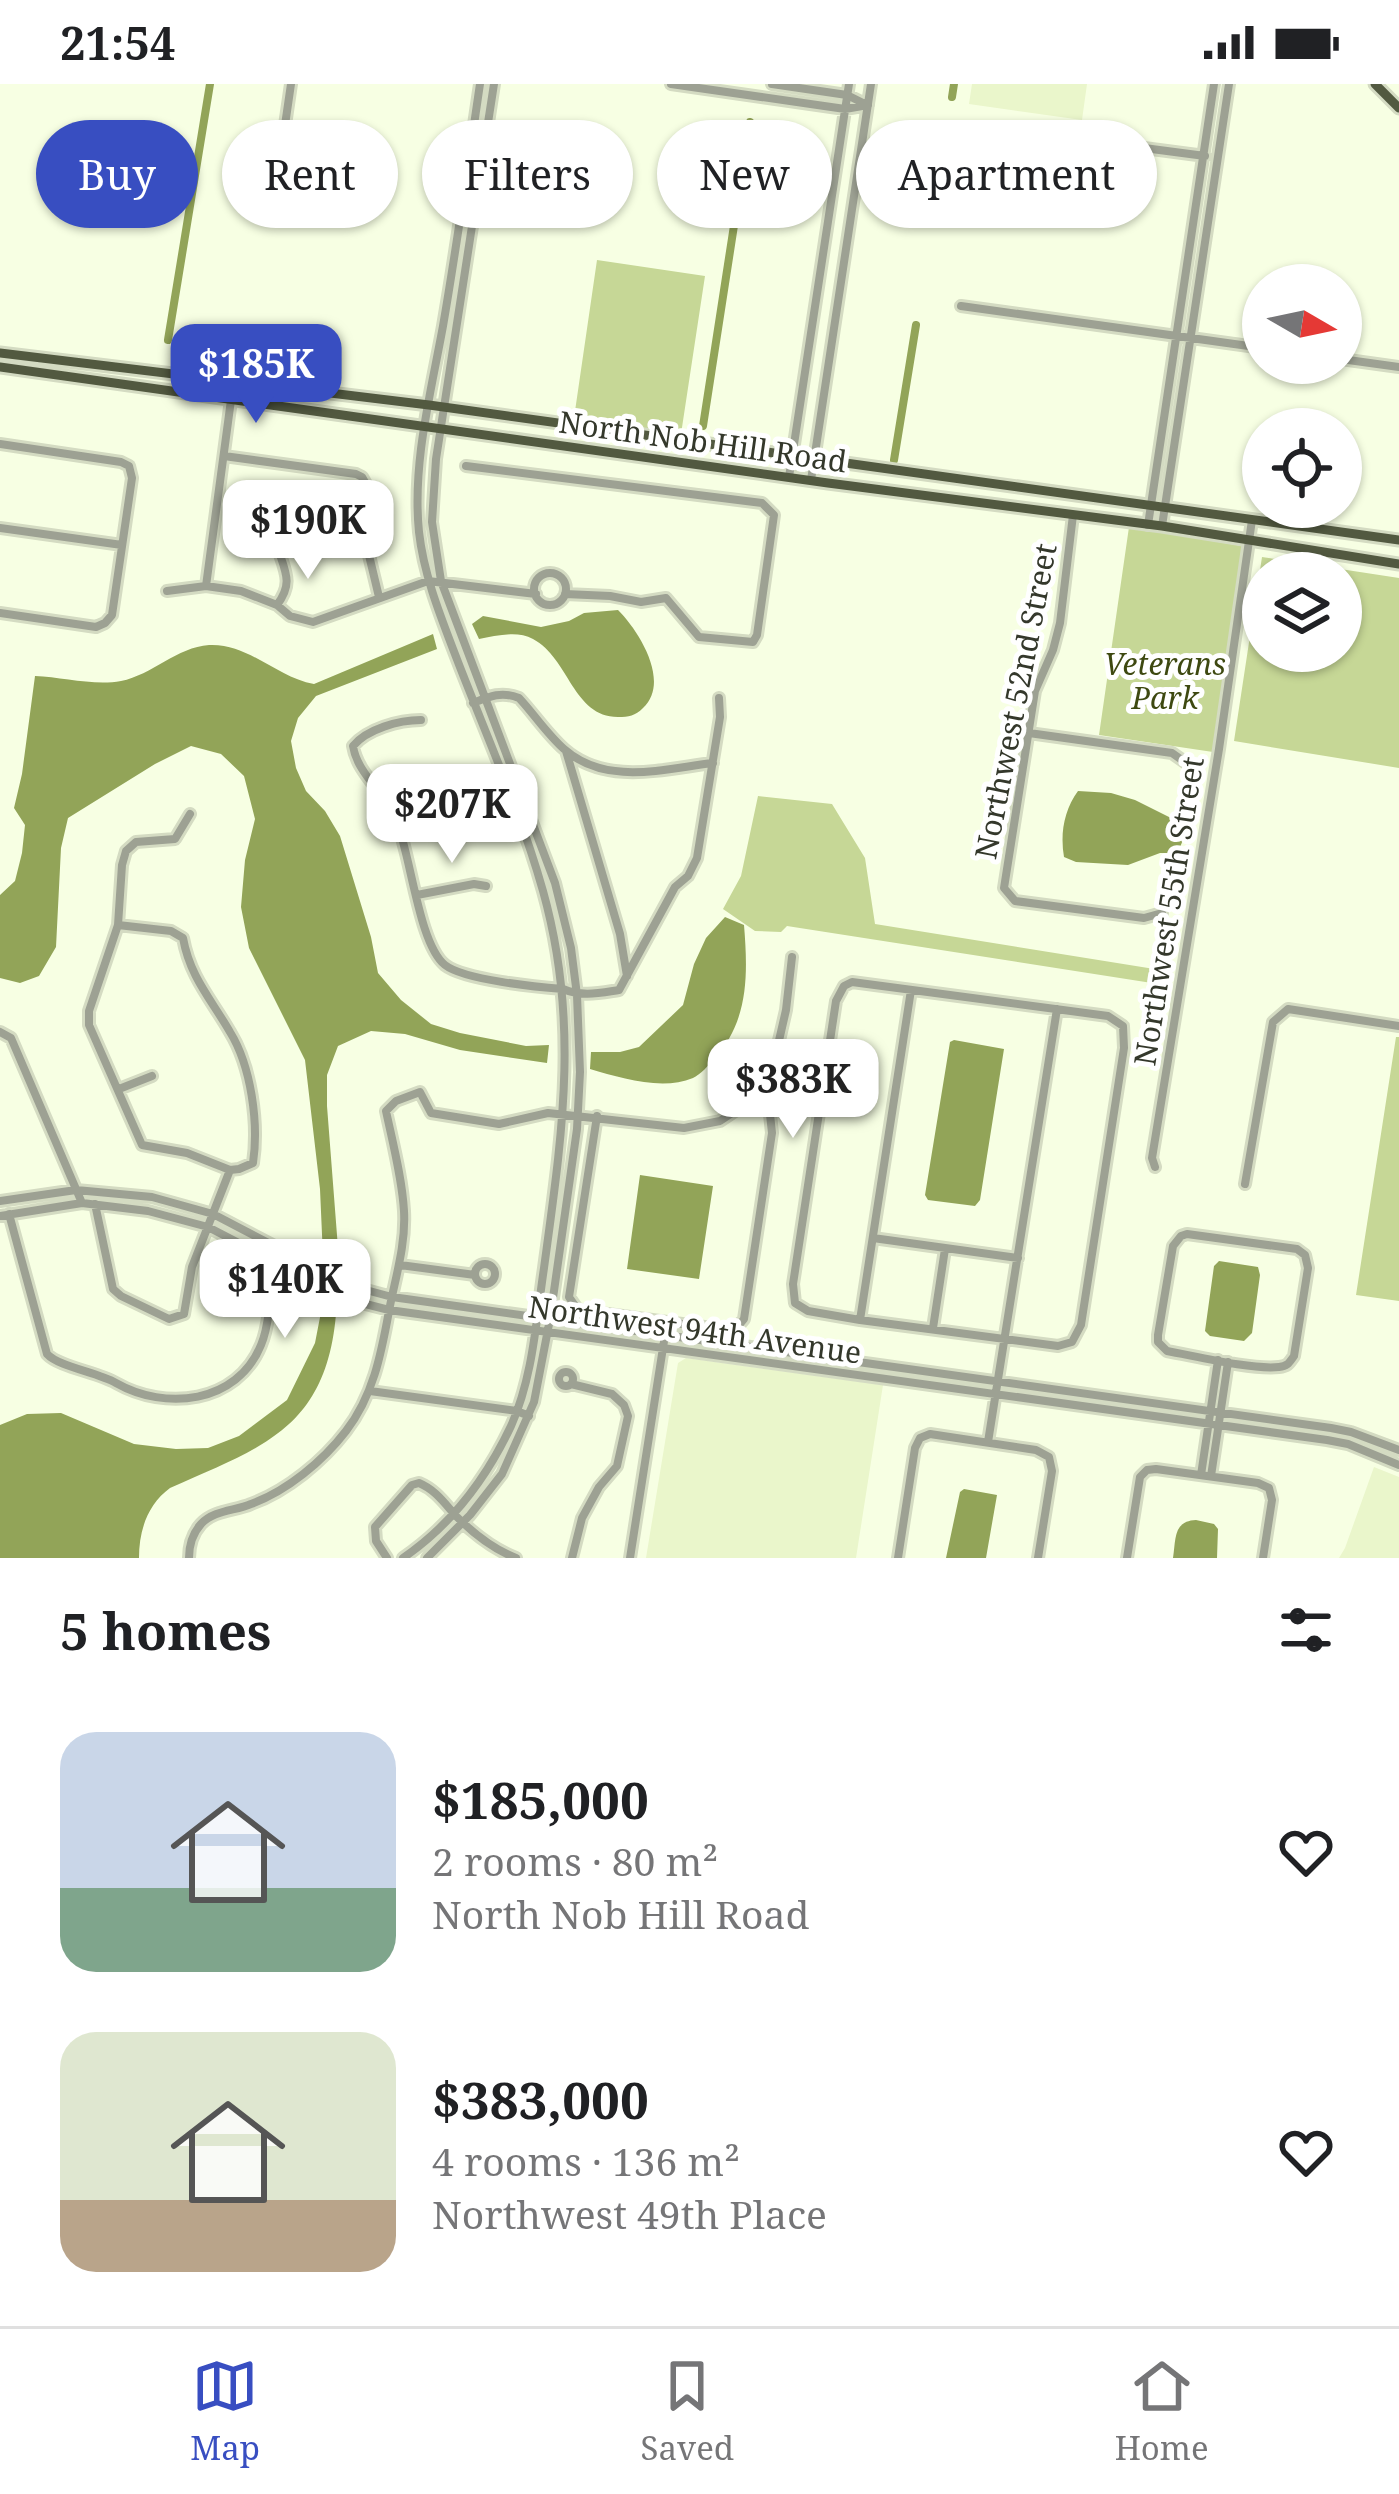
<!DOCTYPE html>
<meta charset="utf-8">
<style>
:root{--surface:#fff;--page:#f2f2f2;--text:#202124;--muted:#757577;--line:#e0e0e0;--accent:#384ec1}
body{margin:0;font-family:"Noto Serif",serif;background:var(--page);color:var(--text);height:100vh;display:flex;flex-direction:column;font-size:45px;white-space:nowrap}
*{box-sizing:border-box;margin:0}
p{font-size:39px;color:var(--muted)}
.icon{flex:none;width:66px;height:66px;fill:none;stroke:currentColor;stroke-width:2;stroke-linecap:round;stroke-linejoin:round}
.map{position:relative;height:1474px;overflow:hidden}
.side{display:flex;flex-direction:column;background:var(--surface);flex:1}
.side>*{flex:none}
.banner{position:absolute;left:36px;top:36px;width:1329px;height:108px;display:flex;gap:24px}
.needle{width:78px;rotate:99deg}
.tools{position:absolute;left:1242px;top:180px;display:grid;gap:24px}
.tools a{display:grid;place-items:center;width:120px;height:120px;border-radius:50%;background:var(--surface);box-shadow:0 3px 9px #0004;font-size:60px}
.price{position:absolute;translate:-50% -102px;padding:0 27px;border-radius:24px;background:#fff;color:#222;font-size:39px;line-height:78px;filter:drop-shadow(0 3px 6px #0008)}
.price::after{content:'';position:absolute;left:50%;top:72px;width:36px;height:27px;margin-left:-18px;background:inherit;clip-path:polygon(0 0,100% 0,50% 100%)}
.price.on{background:var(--accent);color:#fff}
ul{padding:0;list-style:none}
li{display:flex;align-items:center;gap:36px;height:300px;padding:0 60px}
li span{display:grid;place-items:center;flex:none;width:336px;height:240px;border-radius:36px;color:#555}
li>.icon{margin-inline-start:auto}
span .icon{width:144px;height:144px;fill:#fffc;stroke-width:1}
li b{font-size:51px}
h2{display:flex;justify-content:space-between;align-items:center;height:144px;padding:0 60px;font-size:51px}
.chip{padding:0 42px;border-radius:54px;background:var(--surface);box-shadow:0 3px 9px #0004;font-size:42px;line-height:108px}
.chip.on{background:var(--accent);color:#fff}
.status{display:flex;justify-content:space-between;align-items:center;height:84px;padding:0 60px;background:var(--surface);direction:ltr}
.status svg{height:33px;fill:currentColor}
.tabs{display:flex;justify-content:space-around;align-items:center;height:168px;border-top:3px solid var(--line);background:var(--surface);font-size:33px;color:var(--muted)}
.tabs a{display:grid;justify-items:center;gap:6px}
.tabs .on{color:var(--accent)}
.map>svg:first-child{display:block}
.built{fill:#eaf6cb}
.green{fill:#c6d796;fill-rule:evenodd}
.water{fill:#92a458}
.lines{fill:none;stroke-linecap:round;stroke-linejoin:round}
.canal{stroke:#92a458;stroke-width:8}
.minor-casing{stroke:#d4dbc2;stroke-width:14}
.major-casing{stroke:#d4dbc2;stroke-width:15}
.minor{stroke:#9da193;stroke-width:8}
.major{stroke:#525940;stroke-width:9}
.labels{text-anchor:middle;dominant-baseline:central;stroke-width:10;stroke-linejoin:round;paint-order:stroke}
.street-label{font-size:30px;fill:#34382b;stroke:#fff}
.park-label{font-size:30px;font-style:italic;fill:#3e4911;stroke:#fff}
</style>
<div class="status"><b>21:54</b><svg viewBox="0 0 49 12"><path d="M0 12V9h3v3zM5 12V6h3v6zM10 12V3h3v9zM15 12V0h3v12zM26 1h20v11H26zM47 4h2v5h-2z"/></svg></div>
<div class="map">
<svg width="1399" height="1474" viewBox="0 0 1399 1474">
<rect width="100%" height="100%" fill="#f7ffe3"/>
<path class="built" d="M972 0H1087L1082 36 969 20Z
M686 1274 883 1301 856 1474H646L678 1279Z
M1374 1383 1399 1393V1474H1339L1345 1464Z"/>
<path class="green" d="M597 176 705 192 681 350 574 334Z
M1129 443 1242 462 1213 668 1099 651Z
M1262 473 1399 494V684L1234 657ZM1263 489H1341V567H1263Z
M758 712 832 720 865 774 875 840 1173 888 1171 902 787 842 781 848 755 847 723 825 741 792Z
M1396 953H1399V1217L1356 1211Z"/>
<path class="water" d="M618 526C639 547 671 598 643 624 635 632 629 633 618 633 573 633 569 574 533 555 517 546 496 552 479 555L472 540 483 532 541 543 569 537 584 529Z
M433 550 437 565 316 612 298 634 291 657 296 684 306 707 325 727 340 752 371 853 378 889 401 916 431 940 460 949 526 962 549 961 547 979 460 966 405 950 371 947 338 962 327 991V1022L339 1177 323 1173 320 1105 305 976 249 864 241 823 245 776 255 735 244 692 221 670 191 662 155 680 68 734 61 764 56 863 39 892 20 899 0 894V811L15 797 22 769 25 741 14 724 22 690 35 592C62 593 94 602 121 597 152 591 177 563 209 561 249 559 277 594 314 600Z
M1078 707 1111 709 1135 716 1169 733 1182 743 1184 753 1179 766 1173 769H1160L1128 781 1076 778 1064 773C1060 750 1064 726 1078 707Z
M725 833 744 841C748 890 749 937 714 975 709 981 700 991 693 994 662 1007 621 994 590 985L591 968H620L639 963 683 921 694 880 706 854Z
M954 956 1004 965 980 1116 975 1122 928 1116 925 1111 950 958Z
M640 1091 713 1102 699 1195 627 1185Z
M1219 1177 1258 1183 1260 1191 1252 1249 1244 1257 1210 1252 1205 1247 1214 1182Z
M322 1223 336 1230C326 1345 262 1363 170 1404 147 1421 139 1447 139 1474H0V1341L27 1330 61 1329 134 1360 176 1365 208 1364 239 1352 287 1316 315 1259Z
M964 1405 997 1411 986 1474H946L960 1408Z
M1196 1436 1214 1440 1218 1445 1217 1474H1173C1176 1455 1173 1437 1196 1436Z"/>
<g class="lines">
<path class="canal" d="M952 13 954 0
M168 256 210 0
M703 342 750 38
M894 376 916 241"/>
<g class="minor-casing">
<path id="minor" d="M671 0 845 25 868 21
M772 0 847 11 867 21
M1040 59 1068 54 1205 72
M272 130 291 0
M961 222 1263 264
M1341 275 1399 283
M0 360 121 378 129 382 132 394 112 531 105 539 96 543 0 529
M224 372 356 390 362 393 366 400 367 463 379 513
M466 382 762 419 774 431 757 551 753 558 699 553 666 514 641 518 610 512 565 510
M789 393 849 0
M811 396 871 0
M1073 431 1060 539 1053 566 1035 607 1004 804 1015 817 1144 834 1162 829
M1148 441 1214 0
M1162 442 1229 0
M0 444 122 461
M534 505a16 16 0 1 1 32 0a16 16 0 1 1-32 0Z
M206 502 231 316
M167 507 206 502 241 507 277 521 290 532 313 538 428 497 536 510
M277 521C293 500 286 489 278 465
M473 619C490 612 502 607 519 614 534 630 547 650 564 665 606 702 663 685 713 679
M421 636C399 636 367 645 353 662 357 689 384 708 395 733 411 769 418 859 445 881 464 896 537 903 563 905 582 913 599 909 619 906L675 803 688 792 697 774 720 633 719 614
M1029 649 1172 669 1189 681
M566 667 620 850 627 892
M190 730 175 755 136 758 126 767 122 781 118 841 89 927V941L142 1061 187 1069 230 1086
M395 733 481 711 518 697
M417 811 474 800 486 802
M118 841 171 847 183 854C190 893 211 915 230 948 251 982 259 1039 253 1079L239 1085 230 1086
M852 898 1108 932 1123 942 1124 964 1081 1241 1072 1258 1058 1262 860 1236 808 1227 795 1219 793 1200 836 917 844 902Z
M0 948 11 954 82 1119
M119 1005 152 992
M597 1032 569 1213 578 1226 734 1247 744 1235 772 1049 769 1021 747 1019
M1155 1083 1152 1074 1219 665 1252 436
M1245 1100 1273 938 1288 925 1399 942
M0 1117 76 1106 152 1113 213 1130 351 1202 392 1213 1331 1344 1351 1348 1399 1366
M95 1120 113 1205 121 1212 169 1235 184 1230 192 1183 230 1086
M9 1130 47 1270C59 1283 97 1288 116 1299 165 1327 237 1320 261 1261 269 1243 268 1224 273 1205 276 1194 284 1182 290 1172
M0 1132 82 1119 148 1127 208 1143 346 1215 389 1226 1327 1356 1348 1360 1399 1381
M1187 1150 1297 1165 1305 1171 1308 1184 1294 1272C1289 1279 1288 1282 1279 1283 1252 1286 1195 1272 1167 1267L1158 1258V1251L1173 1162 1181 1152Z
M873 1154 1018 1174
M475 1190a10 10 0 1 1 20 0a10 10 0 1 1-20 0Z
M400 1181 475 1191
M860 1236 911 906
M933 1244 945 1165
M559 1295a7 7 0 1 1 14 0a7 7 0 1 1-14 0Z
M571 1300 612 1310 624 1321 628 1332 617 1382 599 1403 582 1434 572 1474
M370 1307 517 1327 529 1332
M988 1358 1057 925
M1201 1391 1218 1276
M1211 1392 1228 1278
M189 1474C189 1461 192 1450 201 1440 214 1426 235 1427 251 1420 287 1407 323 1377 346 1347 373 1312 381 1271 389 1227 395 1195 406 1161 404 1127 402 1094 393 1060 386 1027L396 1017 420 1008 431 1029 499 1040 548 1029 684 1044 720 1037 747 1019 772 987 786 926 792 873
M387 1474 376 1457 375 1443 412 1401 419 1399C436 1406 445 1420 457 1433 475 1451 493 1465 516 1474
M403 1474C451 1441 486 1395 511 1342 533 1293 536 1237 544 1184 562 1051 580 939 543 807 521 729 487 653 458 578 442 536 424 493 419 448 412 380 431 308 443 242 457 161 468 81 480 0
M427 1474 470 1431 502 1390 534 1318 550 1235 577 1045 580 988 577 911 571 864 555 799 441 497 432 438 436 375 494 0
M630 1474 665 1251
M898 1474 915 1364 920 1354 930 1350 1036 1366 1049 1373 1052 1387 1038 1474
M1127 1474 1140 1393 1147 1386 1156 1385 1258 1399 1269 1404 1272 1416 1263 1474"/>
</g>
<g class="major-casing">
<path id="major" d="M1375 0 1399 24
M0 269 429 321 1399 456
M0 283 828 399 1162 442 1399 480"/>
</g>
<use href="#minor" class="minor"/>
<use href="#major" class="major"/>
</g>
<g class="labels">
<g class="street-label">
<text transform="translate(703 357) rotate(8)">North Nob Hill Road</text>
<text transform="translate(1015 617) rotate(-79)">Northwest 52nd Street</text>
<text transform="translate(1168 827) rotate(-81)">Northwest 55th Street</text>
<text transform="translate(695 1245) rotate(8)">Northwest 94th Avenue</text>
</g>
<g class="park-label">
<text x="1165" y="579">Veterans<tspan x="1165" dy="34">Park</tspan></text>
</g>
</g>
</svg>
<div class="tools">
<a><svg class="needle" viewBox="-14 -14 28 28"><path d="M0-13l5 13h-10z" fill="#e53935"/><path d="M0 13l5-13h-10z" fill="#757577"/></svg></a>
<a><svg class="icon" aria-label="locate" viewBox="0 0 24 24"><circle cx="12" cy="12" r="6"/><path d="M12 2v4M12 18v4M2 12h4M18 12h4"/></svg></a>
<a><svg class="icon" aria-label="layers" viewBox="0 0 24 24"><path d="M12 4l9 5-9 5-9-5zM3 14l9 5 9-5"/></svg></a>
</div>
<b class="price on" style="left:256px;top:342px">$185K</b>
<b class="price" style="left:308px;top:498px">$190K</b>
<b class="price" style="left:452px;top:782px">$207K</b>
<b class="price" style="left:793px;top:1057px">$383K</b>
<b class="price" style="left:285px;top:1257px">$140K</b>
<div class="banner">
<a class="chip on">Buy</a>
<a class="chip">Rent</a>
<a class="chip">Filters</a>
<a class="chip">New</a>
<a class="chip">Apartment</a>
</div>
</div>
<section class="side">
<h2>5 homes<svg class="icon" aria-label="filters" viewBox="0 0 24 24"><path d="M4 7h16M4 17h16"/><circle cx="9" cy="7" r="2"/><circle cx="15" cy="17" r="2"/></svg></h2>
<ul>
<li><span style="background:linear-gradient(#c9d6e8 65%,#7fa58c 0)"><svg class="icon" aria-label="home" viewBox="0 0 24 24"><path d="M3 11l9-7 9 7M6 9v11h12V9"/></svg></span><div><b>$185,000</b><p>2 rooms · 80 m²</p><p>North Nob Hill Road</p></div><svg class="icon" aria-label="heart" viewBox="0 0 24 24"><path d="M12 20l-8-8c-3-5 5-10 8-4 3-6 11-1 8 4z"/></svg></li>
<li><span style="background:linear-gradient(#dfe7d0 70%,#b9a48a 0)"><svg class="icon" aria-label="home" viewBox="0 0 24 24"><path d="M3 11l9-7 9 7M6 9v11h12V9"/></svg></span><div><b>$383,000</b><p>4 rooms · 136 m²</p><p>Northwest 49th Place</p></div><svg class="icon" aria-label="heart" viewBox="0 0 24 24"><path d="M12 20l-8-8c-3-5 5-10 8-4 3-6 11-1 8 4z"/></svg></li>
</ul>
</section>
<nav class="tabs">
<a class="on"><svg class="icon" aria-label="map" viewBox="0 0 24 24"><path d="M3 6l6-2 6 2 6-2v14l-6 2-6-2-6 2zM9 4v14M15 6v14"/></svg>Map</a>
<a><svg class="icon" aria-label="saved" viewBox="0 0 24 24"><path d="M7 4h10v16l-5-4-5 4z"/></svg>Saved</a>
<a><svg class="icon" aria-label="home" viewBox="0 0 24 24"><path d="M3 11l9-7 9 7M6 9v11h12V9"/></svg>Home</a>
</nav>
